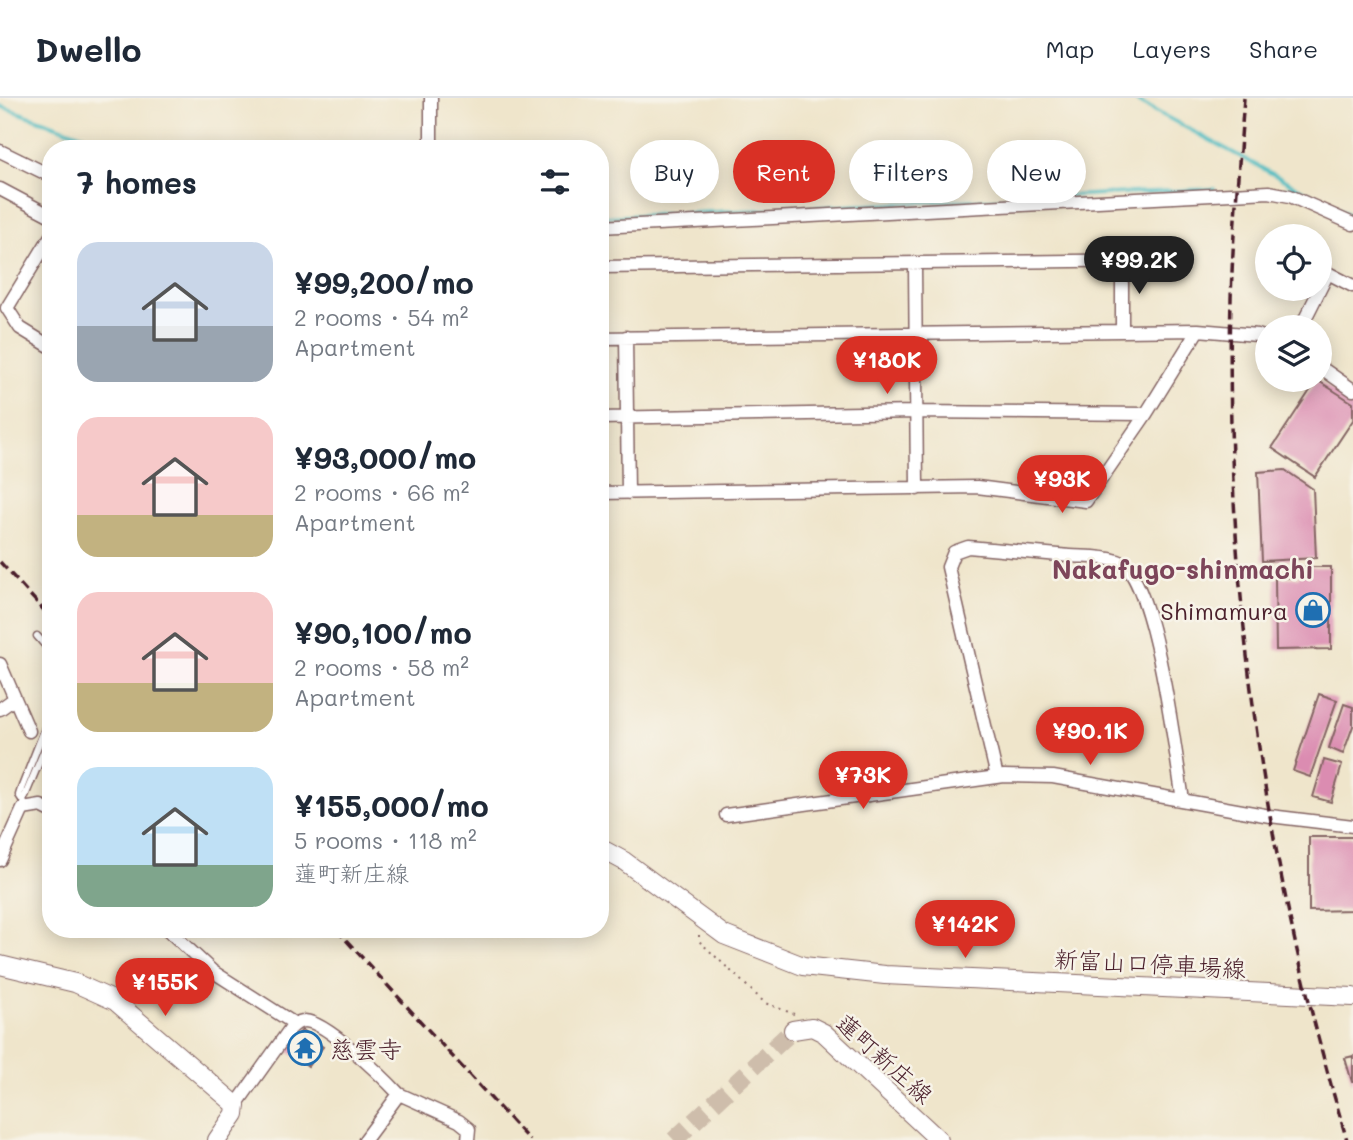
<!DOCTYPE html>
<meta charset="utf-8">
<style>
:root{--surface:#fff;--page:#f2f2f3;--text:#1f2937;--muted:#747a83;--line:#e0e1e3;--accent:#d93025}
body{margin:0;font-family:Mali,"Klee One",sans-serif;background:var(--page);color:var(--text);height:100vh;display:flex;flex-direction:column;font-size:26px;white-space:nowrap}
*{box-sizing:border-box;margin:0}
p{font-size:23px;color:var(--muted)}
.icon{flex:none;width:38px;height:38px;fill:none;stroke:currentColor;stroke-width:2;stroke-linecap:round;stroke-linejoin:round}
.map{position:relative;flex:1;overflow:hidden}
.details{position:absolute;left:42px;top:42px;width:567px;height:798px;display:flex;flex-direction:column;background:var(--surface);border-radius:28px;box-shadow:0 4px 18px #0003}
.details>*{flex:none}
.guide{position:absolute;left:630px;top:42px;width:618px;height:63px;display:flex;gap:14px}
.fabs{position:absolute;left:1255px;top:126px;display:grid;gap:14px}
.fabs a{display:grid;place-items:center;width:77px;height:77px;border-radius:50%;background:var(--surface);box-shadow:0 4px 18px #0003;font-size:35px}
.price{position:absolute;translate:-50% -60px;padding:0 16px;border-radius:24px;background:var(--accent);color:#fff;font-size:23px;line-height:46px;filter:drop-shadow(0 2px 4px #0008)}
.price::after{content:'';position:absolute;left:50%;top:42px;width:21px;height:16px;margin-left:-10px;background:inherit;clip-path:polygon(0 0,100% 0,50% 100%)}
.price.current{background:#222;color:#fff}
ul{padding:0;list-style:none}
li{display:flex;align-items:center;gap:21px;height:175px;padding:0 35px}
li span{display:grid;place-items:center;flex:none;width:196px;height:140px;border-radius:21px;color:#555}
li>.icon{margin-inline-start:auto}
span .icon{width:84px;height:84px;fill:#fffc;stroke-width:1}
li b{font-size:30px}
h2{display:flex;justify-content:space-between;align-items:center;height:84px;padding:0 35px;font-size:30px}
.chip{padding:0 24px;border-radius:32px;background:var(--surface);box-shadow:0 4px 18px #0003;font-size:24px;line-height:63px}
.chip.current{background:var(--accent);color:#fff}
header{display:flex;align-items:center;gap:42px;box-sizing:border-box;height:98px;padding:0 35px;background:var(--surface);border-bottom:2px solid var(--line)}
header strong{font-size:33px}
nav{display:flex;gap:38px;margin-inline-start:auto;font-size:24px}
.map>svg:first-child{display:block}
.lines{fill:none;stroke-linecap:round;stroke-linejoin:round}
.stream{stroke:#4ebdc3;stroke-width:3.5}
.building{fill:#db8cb1}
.secondary-tunnel{stroke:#cebdab;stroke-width:18;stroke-dasharray:18 9;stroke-linecap:butt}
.service-casing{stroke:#846463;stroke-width:9}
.minor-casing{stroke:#846463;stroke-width:15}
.secondary-casing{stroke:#846463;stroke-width:20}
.path{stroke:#846463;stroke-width:2;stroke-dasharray:2 5;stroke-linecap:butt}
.service{stroke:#fff;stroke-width:6}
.minor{stroke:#fff;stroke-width:12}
.secondary{stroke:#fff;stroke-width:18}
.rail{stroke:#4a1f2b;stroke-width:3.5;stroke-dasharray:10 5;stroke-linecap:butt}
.labels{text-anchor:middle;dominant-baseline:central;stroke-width:5;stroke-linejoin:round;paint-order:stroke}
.poi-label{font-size:24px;fill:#4a1f2b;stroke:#f7f3e8;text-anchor:end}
.street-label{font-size:24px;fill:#4a1f2b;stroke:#f7f3e8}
.neighbourhood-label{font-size:26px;font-weight:bold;fill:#7d455a;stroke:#f7f3e8}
</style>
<header>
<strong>Dwello</strong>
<nav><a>Map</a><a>Layers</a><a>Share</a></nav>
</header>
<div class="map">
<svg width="1353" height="1042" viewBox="0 0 1353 1042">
<rect width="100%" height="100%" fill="#f7f3e8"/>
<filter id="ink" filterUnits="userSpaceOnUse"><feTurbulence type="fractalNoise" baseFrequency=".0143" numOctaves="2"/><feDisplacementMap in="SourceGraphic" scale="14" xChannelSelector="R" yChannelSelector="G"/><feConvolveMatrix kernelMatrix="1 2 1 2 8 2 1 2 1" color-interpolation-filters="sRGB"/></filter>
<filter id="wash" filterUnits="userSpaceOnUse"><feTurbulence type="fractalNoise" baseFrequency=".00686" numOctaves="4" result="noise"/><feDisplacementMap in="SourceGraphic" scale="28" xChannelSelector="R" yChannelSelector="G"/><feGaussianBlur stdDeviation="1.57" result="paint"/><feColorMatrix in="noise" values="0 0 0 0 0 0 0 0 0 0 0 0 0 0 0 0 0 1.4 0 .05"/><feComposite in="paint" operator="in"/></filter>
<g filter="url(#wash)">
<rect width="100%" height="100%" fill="#efe5cb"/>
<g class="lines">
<path class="stream" d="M1131 0 1353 119
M0 8 122 51
M1281 91 1296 90
M600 119 1214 91"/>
</g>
<g id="blocks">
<path class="building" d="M1317 282 1353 305V322L1315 379 1272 350Z
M1285 372 1313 391 1316 460 1262 463 1258 374Z
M1299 469H1331V551L1276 552 1275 480 1299 479Z
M1319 596 1337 602 1310 679 1293 673Z
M1344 606 1353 609V628L1343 656 1329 650Z
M1324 662 1342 667 1331 704 1313 699Z
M1309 739H1353V812L1309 813Z
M302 932 323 949 308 968 287 952Z
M1353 958V984H1352L1345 960Z"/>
</g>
</g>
<g filter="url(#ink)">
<use href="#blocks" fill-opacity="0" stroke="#846463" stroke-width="2"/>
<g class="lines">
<path class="secondary-tunnel" d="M674 1042 793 932"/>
<g class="service-casing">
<path id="service" d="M37 538 51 554
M23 703 51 636
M26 708 19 697 21 691 51 615"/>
</g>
<g class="minor-casing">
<path id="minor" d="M431 0V51
M0 53 51 78
M0 91 51 118
M600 129 1269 94 1290 98 1353 126
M51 138 7 210 20 230 51 249
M1122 164V233
M915 167 917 391
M600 169 1157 162
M1320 171 1353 188
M1301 229 1328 175
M626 239 628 395
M600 240 1198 232 1257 237 1267 240
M1320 269 1353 292
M600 320 916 314 1146 316
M600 395 977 389 1086 403 1146 316 1198 232
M0 566 29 633
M0 611 14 601
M997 679 948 469 954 454 968 449C1002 452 1036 455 1070 458 1084 459 1103 458 1118 463 1155 476 1176 661 1183 702
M726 717 1004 678 1053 679 1270 718 1353 728
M0 762 23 711 41 708 51 713
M167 831 212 873 295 926
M236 1007 290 931C294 927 298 923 304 923 325 922 384 980 399 996
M365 1042 399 996 459 1023 469 1031 468 1042"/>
</g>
<g class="secondary-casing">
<path id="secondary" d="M600 750 624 763 724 837 803 868 885 877 1353 899
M0 867 75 885 115 903 236 1007 235 1016 217 1042
M793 932 812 929 824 935 939 1042"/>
</g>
<path class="path" d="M699 837V843L765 905 794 916"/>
<use href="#service" class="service"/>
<use href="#minor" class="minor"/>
<use href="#secondary" class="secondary"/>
<path class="rail" d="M1244 0C1239 67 1233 134 1231 201 1224 485 1265 770 1347 1042
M0 464 51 520
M336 831 529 1042"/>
</g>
</g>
<defs>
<g id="shop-ring" transform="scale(1.75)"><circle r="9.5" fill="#f7f3e8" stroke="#1f6fb2" stroke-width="1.5"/><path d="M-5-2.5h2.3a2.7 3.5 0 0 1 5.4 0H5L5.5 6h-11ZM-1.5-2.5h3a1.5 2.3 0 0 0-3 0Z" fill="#1f6fb2"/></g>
<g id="temple-ring" transform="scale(1.75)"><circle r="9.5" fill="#f7f3e8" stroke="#1f6fb2" stroke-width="1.5"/><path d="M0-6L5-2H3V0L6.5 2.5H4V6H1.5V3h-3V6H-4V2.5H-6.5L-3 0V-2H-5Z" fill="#1f6fb2"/></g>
</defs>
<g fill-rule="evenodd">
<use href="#shop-ring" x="1313" y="512"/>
<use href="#temple-ring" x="305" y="950"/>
</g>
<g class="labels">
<g class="poi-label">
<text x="1288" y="512">Shimamura</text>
<text x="330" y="950" text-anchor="start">慈雲寺</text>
</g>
<g class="street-label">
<text transform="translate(1150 865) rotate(3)">新富山口停車場線</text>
<text transform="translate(885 960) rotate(42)">蓮町新庄線</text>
</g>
<g class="neighbourhood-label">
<text x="1183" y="471">Nakafugo-shinmachi</text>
</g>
</g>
</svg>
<div class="fabs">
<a><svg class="icon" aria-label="locate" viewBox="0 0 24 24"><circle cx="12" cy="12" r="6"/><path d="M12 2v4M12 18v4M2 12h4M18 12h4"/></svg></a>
<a><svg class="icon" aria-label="layers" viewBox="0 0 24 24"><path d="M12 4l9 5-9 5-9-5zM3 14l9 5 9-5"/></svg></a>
</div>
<b class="price current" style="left:1139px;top:198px">¥99.2K</b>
<b class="price" style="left:887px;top:298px">¥180K</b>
<b class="price" style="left:1062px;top:417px">¥93K</b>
<b class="price" style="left:1090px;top:669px">¥90.1K</b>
<b class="price" style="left:863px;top:713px">¥73K</b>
<b class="price" style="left:965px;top:862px">¥142K</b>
<b class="price" style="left:165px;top:920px">¥155K</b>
<div class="guide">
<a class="chip">Buy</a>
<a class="chip current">Rent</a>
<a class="chip">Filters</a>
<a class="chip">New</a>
</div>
<section class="details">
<h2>7 homes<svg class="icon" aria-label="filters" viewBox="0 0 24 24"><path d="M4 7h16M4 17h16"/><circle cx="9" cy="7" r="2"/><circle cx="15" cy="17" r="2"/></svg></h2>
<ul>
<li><span style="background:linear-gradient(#c9d6e8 60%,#9aa5b1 0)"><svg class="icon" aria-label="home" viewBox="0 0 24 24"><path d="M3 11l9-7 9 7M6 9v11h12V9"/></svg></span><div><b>¥99,200/mo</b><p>2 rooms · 54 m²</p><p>Apartment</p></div></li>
<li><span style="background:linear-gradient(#f6c9c9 70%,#c2b280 0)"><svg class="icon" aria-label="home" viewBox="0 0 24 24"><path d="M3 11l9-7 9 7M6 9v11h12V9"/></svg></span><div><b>¥93,000/mo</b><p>2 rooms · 66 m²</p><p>Apartment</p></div></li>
<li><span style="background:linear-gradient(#f6c9c9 65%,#c2b280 0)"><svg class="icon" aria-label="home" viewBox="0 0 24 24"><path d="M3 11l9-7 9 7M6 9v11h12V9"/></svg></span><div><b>¥90,100/mo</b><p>2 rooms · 58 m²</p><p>Apartment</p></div></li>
<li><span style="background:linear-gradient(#bfe0f5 70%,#7fa58c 0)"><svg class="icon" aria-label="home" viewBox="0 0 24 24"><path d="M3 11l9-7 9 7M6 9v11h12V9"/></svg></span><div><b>¥155,000/mo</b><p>5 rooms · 118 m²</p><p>蓮町新庄線</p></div></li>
</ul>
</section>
</div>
